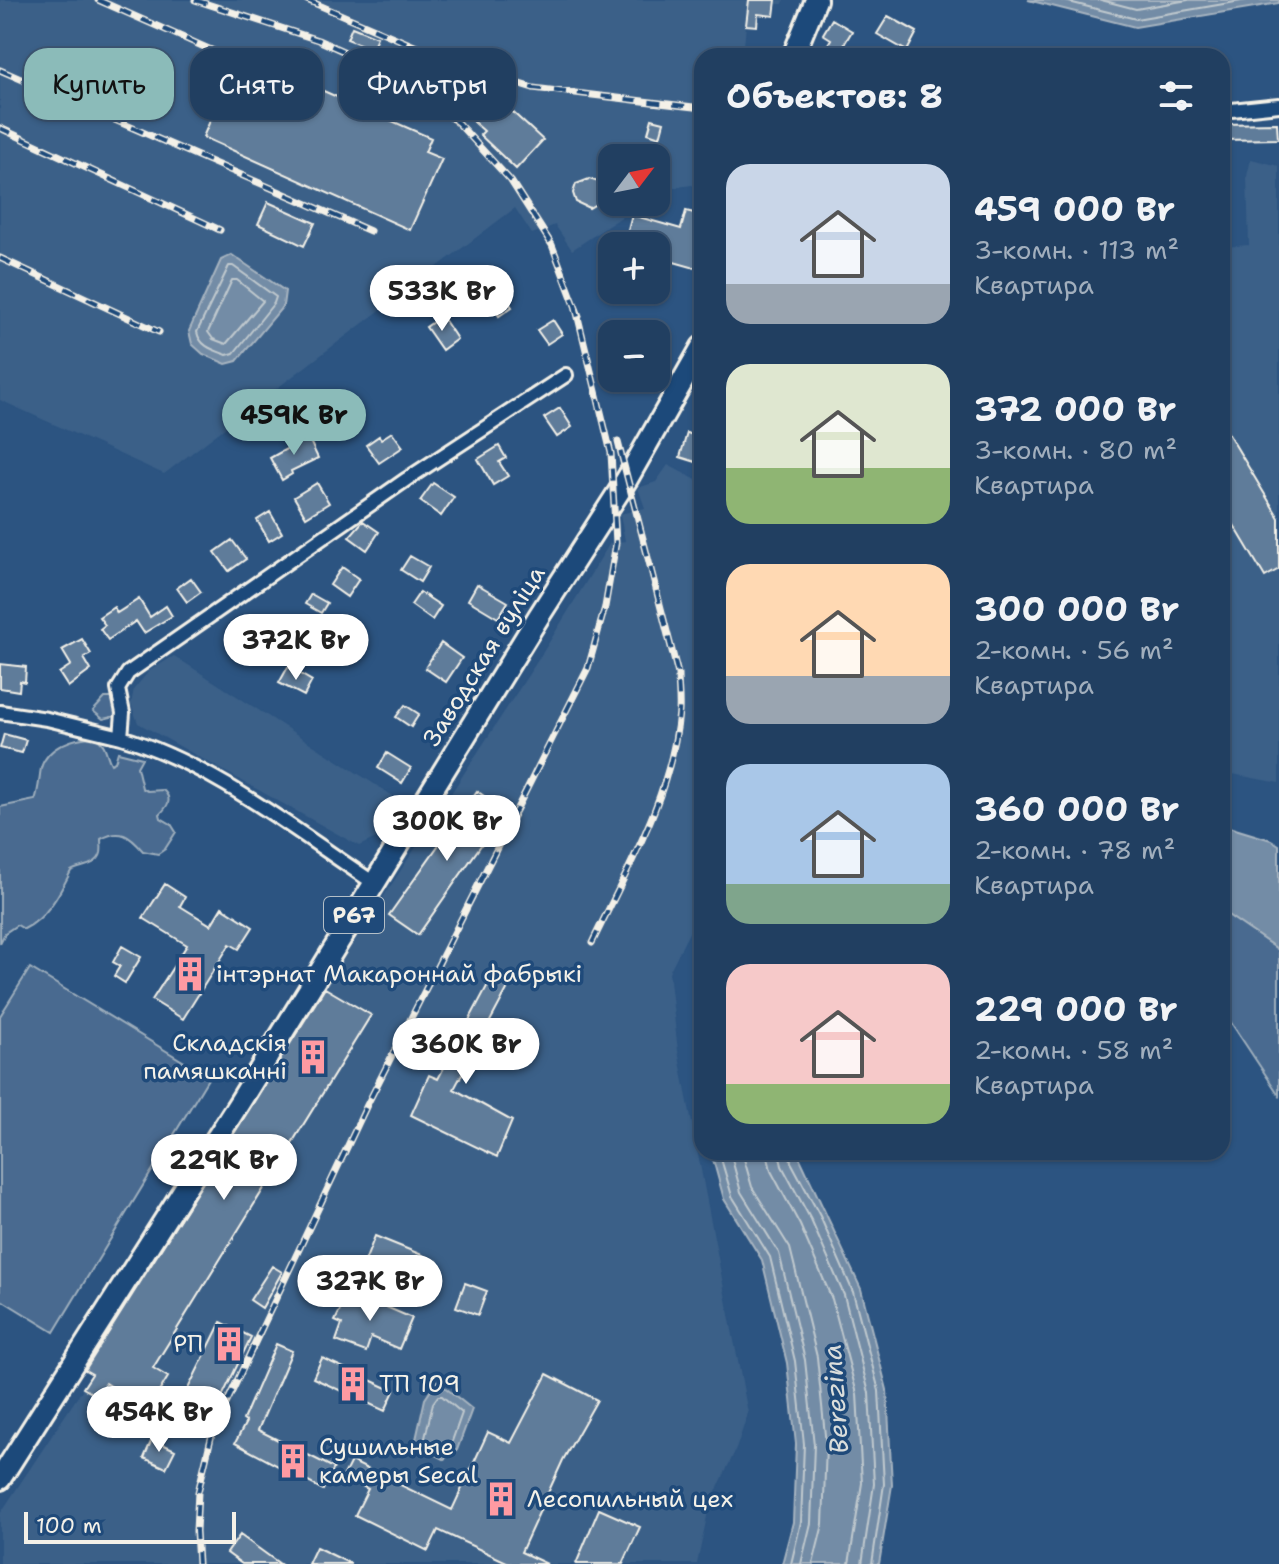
<!DOCTYPE html>
<html lang="ru">
<meta charset="utf-8">
<style>
:root{--surface:#213f61;--page:#294667;--text:#f1f3f6;--muted:#a2afbd;--line:#3e5876;--accent:#8bbbb9}
body{margin:0;font-family:"Shantell Sans",sans-serif;background:var(--page);color:var(--text);height:100vh;display:flex;flex-direction:column;font-size:30px;white-space:nowrap}
*{box-sizing:border-box;margin:0}
p{font-size:26px;color:var(--muted)}
.icon{flex:none;width:44px;height:44px;fill:none;stroke:currentColor;stroke-width:2;stroke-linecap:round;stroke-linejoin:round}
.map{position:relative;flex:1;overflow:hidden}
.side{position:absolute;left:694px;top:48px;width:536px;height:1112px;display:flex;flex-direction:column;background:var(--surface);border-radius:24px;box-shadow:0 2px 6px #0004,0 0 0 2px var(--line)}
.side>*{flex:none}
.banner{position:absolute;left:24px;top:48px;width:550px;height:72px;display:flex;gap:16px}
.needle{width:52px;rotate:58deg}
.controls{position:absolute;left:598px;top:144px;display:grid;gap:16px}
.controls a{display:grid;place-items:center;width:72px;height:72px;border-radius:16px;background:var(--surface);box-shadow:0 2px 6px #0004,0 0 0 2px var(--line);font-size:40px}
.scale{position:absolute;left:24px;bottom:20px;width:212px;box-sizing:border-box;padding-left:8px;border:4px solid #f4f1e8;border-top:0;font-size:22px;line-height:28px;white-space:nowrap;color:#f4f1e8;-webkit-text-stroke:6px #1f4a7a;paint-order:stroke}
.price{position:absolute;translate:-50% -68px;padding:0 18px;border-radius:28px;background:#fff;color:#222;font-size:26px;line-height:52px;filter:drop-shadow(0 2px 4px #0008)}
.price::after{content:'';position:absolute;left:50%;top:48px;width:24px;height:18px;margin-left:-12px;background:inherit;clip-path:polygon(0 0,100% 0,50% 100%)}
.price.active{background:var(--accent);color:#111}
ul{padding:0;list-style:none}
li{display:flex;align-items:center;gap:24px;height:200px;padding:0 32px}
li span{display:grid;place-items:center;flex:none;width:224px;height:160px;border-radius:24px;color:#555}
li>.icon{margin-inline-start:auto}
span .icon{width:96px;height:96px;fill:#fffc;stroke-width:1}
li b{font-size:34px}
h2{display:flex;justify-content:space-between;align-items:center;height:96px;padding:0 32px;font-size:34px}
.pill{padding:0 28px;border-radius:24px;background:var(--surface);box-shadow:0 2px 6px #0004,0 0 0 2px var(--line);font-size:28px;line-height:72px}
.pill.active{background:var(--accent);color:#111}
.map>svg:first-child{display:block}
.built{fill:#3b6088}
.green{fill:#496b90;stroke:#9eaebc;stroke-width:2}
.water{fill:#738ca6;stroke:#a7b4c0;stroke-width:2}
.lines{fill:none;stroke-linecap:round;stroke-linejoin:round}
.shore{stroke:#c0c9ce;stroke-width:2}
.building{fill:#5e7b9a;stroke:#f4f1e8;stroke-width:2}
.street-casing{stroke:#f4f1e8;stroke-width:18}
.primary-casing{stroke:#f4f1e8;stroke-width:26}
.street{stroke:#1f4a7a;stroke-width:12}
.primary{stroke:#1f4a7a;stroke-width:20}
.rail-casing{stroke:#f4f1e8;stroke-width:7}
.rail{stroke:#1f4a7a;stroke-width:4;stroke-dasharray:12;stroke-linecap:butt}
.labels{text-anchor:middle;dominant-baseline:central;stroke-width:7;stroke-linejoin:round;paint-order:stroke}
.shield{fill:#1f4a7a;stroke:#b4bfc7;stroke-width:2}
.shield-label{font-size:22px;font-weight:bold;fill:#f4f1e8}
.street-label{font-size:24px;fill:#f4f1e8;stroke:#1f4a7a}
.poi-label{font-size:24px;fill:#f4f1e8;stroke:#1f4a7a;text-anchor:start}
.water-label{font-size:26px;font-style:italic;fill:#dadddb;stroke:#1f4a7a}
</style>
<div class="map">
<svg width="1279" height="1564" viewBox="0 0 1279 1564">
<rect width="100%" height="100%" fill="#2c5481"/>
<filter id="ink" filterUnits="userSpaceOnUse"><feTurbulence type="fractalNoise" baseFrequency=".0125" numOctaves="2"/><feDisplacementMap in="SourceGraphic" scale="16" xChannelSelector="R" yChannelSelector="G"/><feConvolveMatrix kernelMatrix="1 2 1 2 8 2 1 2 1" color-interpolation-filters="sRGB"/></filter>
<g filter="url(#ink)">
<path class="built" d="M0 0H784L783 4H775L774 16 759 14 757 26 746 25 743 56H702V189L692 185 664 189 656 194V158H612V202H644L572 250 555 225 532 234 515 208 164 474 0 400Z
M1251 159 1279 166V783L1222 772V378L1230 373 1222 361V273L1223 247 1249 245 1247 176Z
M668 465 702 483V907L669 972 678 1051 748 1413 736 1449 709 1507 697 1564H0V1514L92 1375 82 1368 324 988 540 657 610 543 625 541 620 514 645 508 638 488 656 482Z
M174 656 393 796 398 805 387 827 376 838 359 846 138 723 131 704 134 689 149 671Z"/>
<path class="green" d="M105 698H111C117 704 120 708 116 716L103 719 93 711Z
M94 737C107 743 105 753 111 764L115 762 118 752 142 758 137 767 142 788 147 791 163 790C173 799 168 806 160 814L161 818 171 824 176 832 165 849 158 854 143 851C130 836 121 828 101 839 101 843 102 848 101 853 98 866 80 866 71 871 60 893 47 918 24 929L17 925 5 933 0 943V807L35 800C39 789 39 779 41 768 47 747 73 737 94 737Z
M1225 912 1279 950V1095L1222 1009V913Z
M30 968 209 1077 54 1332 0 1299V1016Z"/>
<path class="water" d="M1028 0H1279V3L1135 27Z
M232 255 285 291 283 306 237 361 226 364 203 354 192 344 189 331 221 260Z
M1222 825 1271 840 1279 845V950L1222 911Z
M711 1152H797L861 1289 887 1390 892 1485 879 1564H782L793 1522 796 1444 787 1363 762 1260 724 1199Z
M437 1381 472 1409 457 1450 444 1459 415 1444 425 1399Z"/>
<g class="lines">
<path class="shore" d="M1061 0 1136 19 1247 0
M1101 0 1136 9 1188 0
M229 266H233L276 297 274 303 234 353 227 355C214 350 200 347 197 332Z
M232 280H237L263 301 226 344 213 339 208 332Z
M719 1152 732 1196 770 1257 795 1361 804 1444 801 1522 791 1564
M730 1152 741 1192 779 1253 805 1360 814 1445 811 1523 801 1564
M742 1152 752 1187 790 1248 817 1357 826 1445 823 1524 813 1564
M767 1152 771 1171 800 1225 832 1299 857 1394 862 1483 849 1564
M779 1152 782 1166 811 1220 844 1295 869 1393 874 1484 862 1564
M790 1152 791 1162 820 1216 853 1292 879 1391 884 1484 872 1564
M438 1396H442L462 1413 451 1444 444 1449 425 1438 433 1403Z"/>
</g>
<path class="building" d="M749 0H776L774 16 758 14 757 26 746 25Z
M888 16 917 32 907 51 877 34Z
M832 19 852 31 837 56 824 51 831 39 823 34Z
M352 27 377 37 372 49 347 39Z
M406 56 419 58 417 72 404 71Z
M264 65 431 138 425 152 442 159 410 230 203 137 233 68 258 79Z
M440 70 495 119 507 107 543 140 516 169 480 135 484 131 429 82Z
M652 119 664 122 660 137 648 133Z
M1277 123 1278 139 1222 140V124Z
M589 179 602 183 601 201 589 208 576 202 573 193 576 184Z
M268 202 315 223 304 246 258 224Z
M686 211 702 215V270L656 257V246H624L632 215 681 229Z
M499 288 512 307 499 316 486 297Z
M442 316 457 339 442 350 426 327Z
M553 320 562 334 547 344 537 330Z
M560 408 572 427 557 437 544 418Z
M1222 423 1279 518V569L1265 577 1222 505Z
M392 432 403 447 379 463 366 445 379 436 381 439Z
M687 433 702 438V464L680 457Z
M307 435 318 458 291 471 292 474 282 480 270 458 290 447 289 443Z
M499 446 506 458 499 462 508 476 493 485 478 459Z
M317 483 329 503 306 517 294 497Z
M433 483 454 497 441 516 420 501Z
M270 512 282 533 269 541 257 520Z
M363 521 379 532 367 550 349 537Z
M232 540 246 559 229 571 215 552Z
M410 556 429 567 420 582 401 570Z
M342 567 359 579 347 597 330 585Z
M191 578 201 592 187 602 177 588Z
M477 584 508 602 498 618 468 600Z
M420 592 441 606 432 620 411 605Z
M311 594 327 603 321 613 305 604Z
M139 599 150 617 166 606 172 616 144 633 136 621 108 640 100 629 105 625 99 617 114 607 117 613Z
M314 626 337 642 326 658 303 642Z
M82 639 91 654 84 658 91 670 68 687 59 673 71 665 62 650Z
M441 643 462 658 446 682 425 668Z
M0 664 26 667 25 682 20 681 19 691 0 688Z
M288 667 312 681 304 696 279 683Z
M405 705 419 714 411 727 396 717Z
M4 734 26 740 22 753 0 748Z
M387 753 411 768 402 783 378 768Z
M477 791 505 811 418 935 389 915Z
M165 884 185 897 180 906 211 925 222 907 253 927 239 949 230 944 183 1019 152 1000 187 945 143 918Z
M122 946 141 957 125 983 114 976 120 966 113 962Z
M493 975 510 984 454 1089 512 1121 497 1157 411 1115 429 1075 438 1079Z
M325 988 371 1015 153 1368 168 1377 148 1410 106 1383 97 1396 83 1388 92 1374 85 1370Z
M375 1236 437 1261 426 1289 364 1264Z
M272 1266 282 1272 262 1308 250 1300Z
M465 1283 487 1291 478 1315 456 1307Z
M349 1291 412 1318 399 1349 371 1337 366 1352 336 1341 342 1324 335 1321Z
M221 1322 251 1337 205 1432 174 1417Z
M276 1344 292 1351 258 1430 334 1468 323 1490 235 1443 246 1422 243 1420Z
M322 1358 394 1391 385 1411 313 1378Z
M547 1374 597 1400 563 1460 521 1552 547 1564H511L438 1530 428 1551 355 1515 368 1489 343 1477 351 1461 452 1510 488 1432 511 1443Z
M152 1439 175 1450 166 1468 144 1458Z
M599 1509 640 1527 623 1564H576Z
M240 1535 280 1564H242L227 1553Z
M316 1547 351 1564H308Z"/>
<g class="lines">
<g class="street-casing">
<path id="street" d="M1222 111 1279 105
M0 712 47 719 121 737 123 713 118 689 128 673 407 479 566 375
M121 737C214 765 294 830 374 883"/>
</g>
<g class="primary-casing">
<path id="primary" d="M793 56 816 0
M0 1479 241 1100 539 616 627 479 702 347"/>
</g>
<use href="#street" class="street"/>
<use href="#primary" class="primary"/>
<g class="rail-casing">
<path id="rail" d="M98 0 261 72
M195 0 318 40 370 63 425 97 458 123 511 181 552 245 579 316
M307 0 461 66 533 88 702 108
M0 70 370 231
M0 128 220 230
M0 258 159 332
M592 943C627 870 672 794 679 712 680 700 678 686 678 674L618 442
M198 1564 196 1531 198 1492 212 1434 367 1105 588 668 605 607 616 543 611 453 575 305"/>
</g>
<use href="#rail" class="rail"/>
</g>
</g>
<defs>
<g id="building-bare" transform="scale(2.76)"><path d="M-4-6H4V6H1V3H-1V6H-4ZM-2.5-4.3h1.7v1.8h-1.7ZM.8-4.3h1.7v1.8H.8ZM-2.5-1h1.7V.8h-1.7ZM.8-1h1.7V.8H.8Z" fill="#ff9aa2" stroke="#1f4a7a" stroke-width="2.5" paint-order="stroke"/></g>
</defs>
<g fill-rule="evenodd">
<use href="#building-bare" x="190" y="974"/>
<use href="#building-bare" x="313" y="1057"/>
<use href="#building-bare" x="229" y="1344"/>
<use href="#building-bare" x="353" y="1384"/>
<use href="#building-bare" x="293" y="1461"/>
<use href="#building-bare" x="501" y="1499"/>
</g>
<g class="labels">
<rect class="shield" x="324" y="897" width="60" height="36" rx="6"/>
<g class="shield-label">
<text x="354" y="915">Р67</text>
</g>
<g class="street-label">
<text transform="translate(484 656) rotate(-58)">Заводская вуліца</text>
</g>
<g class="poi-label">
<text x="216" y="974">інтэрнат Макароннай фабрыкі</text>
<text x="287" y="1043" text-anchor="end">Складскія<tspan x="287" dy="28">памяшканні</tspan></text>
<text x="203" y="1344" text-anchor="end">РП</text>
<text x="379" y="1384">ТП 109</text>
<text x="319" y="1447">Сушильные<tspan x="319" dy="28">камеры Secal</tspan></text>
<text x="527" y="1499">Лесопильный цех</text>
</g>
<g class="water-label">
<text transform="translate(835 1399) rotate(-94)">Berezina</text>
</g>
</g>
</svg>
<div class="controls">
<a><svg class="needle" viewBox="-14 -14 28 28"><path d="M0-13l5 13h-10z" fill="#e53935"/><path d="M0 13l5-13h-10z" fill="#a2afbd"/></svg></a>
<a>+</a>
<a>−</a>
</div>
<div class="scale">100 m</div>
<b class="price" style="left:442px;top:333px">533K Br</b>
<b class="price active" style="left:294px;top:457px">459K Br</b>
<b class="price" style="left:296px;top:682px">372K Br</b>
<b class="price" style="left:447px;top:863px">300K Br</b>
<b class="price" style="left:466px;top:1086px">360K Br</b>
<b class="price" style="left:224px;top:1202px">229K Br</b>
<b class="price" style="left:370px;top:1323px">327K Br</b>
<b class="price" style="left:159px;top:1454px">454K Br</b>
<div class="banner">
<a class="pill active">Купить</a>
<a class="pill">Снять</a>
<a class="pill">Фильтры</a>
</div>
<section class="side">
<h2>Объектов: 8<svg class="icon" aria-label="filters" viewBox="0 0 24 24"><path d="M4 7h16M4 17h16"/><circle cx="9" cy="7" r="2"/><circle cx="15" cy="17" r="2"/></svg></h2>
<ul>
<li><span style="background:linear-gradient(#c9d6e8 75%,#9aa5b1 0)"><svg class="icon" aria-label="home" viewBox="0 0 24 24"><path d="M3 11l9-7 9 7M6 9v11h12V9"/></svg></span><div><b>459 000 Br</b><p>3-комн. · 113 m²</p><p>Квартира</p></div></li>
<li><span style="background:linear-gradient(#dfe7d0 65%,#8fb573 0)"><svg class="icon" aria-label="home" viewBox="0 0 24 24"><path d="M3 11l9-7 9 7M6 9v11h12V9"/></svg></span><div><b>372 000 Br</b><p>3-комн. · 80 m²</p><p>Квартира</p></div></li>
<li><span style="background:linear-gradient(#ffd9b3 70%,#9aa5b1 0)"><svg class="icon" aria-label="home" viewBox="0 0 24 24"><path d="M3 11l9-7 9 7M6 9v11h12V9"/></svg></span><div><b>300 000 Br</b><p>2-комн. · 56 m²</p><p>Квартира</p></div></li>
<li><span style="background:linear-gradient(#a9c7e8 75%,#7fa58c 0)"><svg class="icon" aria-label="home" viewBox="0 0 24 24"><path d="M3 11l9-7 9 7M6 9v11h12V9"/></svg></span><div><b>360 000 Br</b><p>2-комн. · 78 m²</p><p>Квартира</p></div></li>
<li><span style="background:linear-gradient(#f6c9c9 75%,#8fb573 0)"><svg class="icon" aria-label="home" viewBox="0 0 24 24"><path d="M3 11l9-7 9 7M6 9v11h12V9"/></svg></span><div><b>229 000 Br</b><p>2-комн. · 58 m²</p><p>Квартира</p></div></li>
</ul>
</section>
</div>
